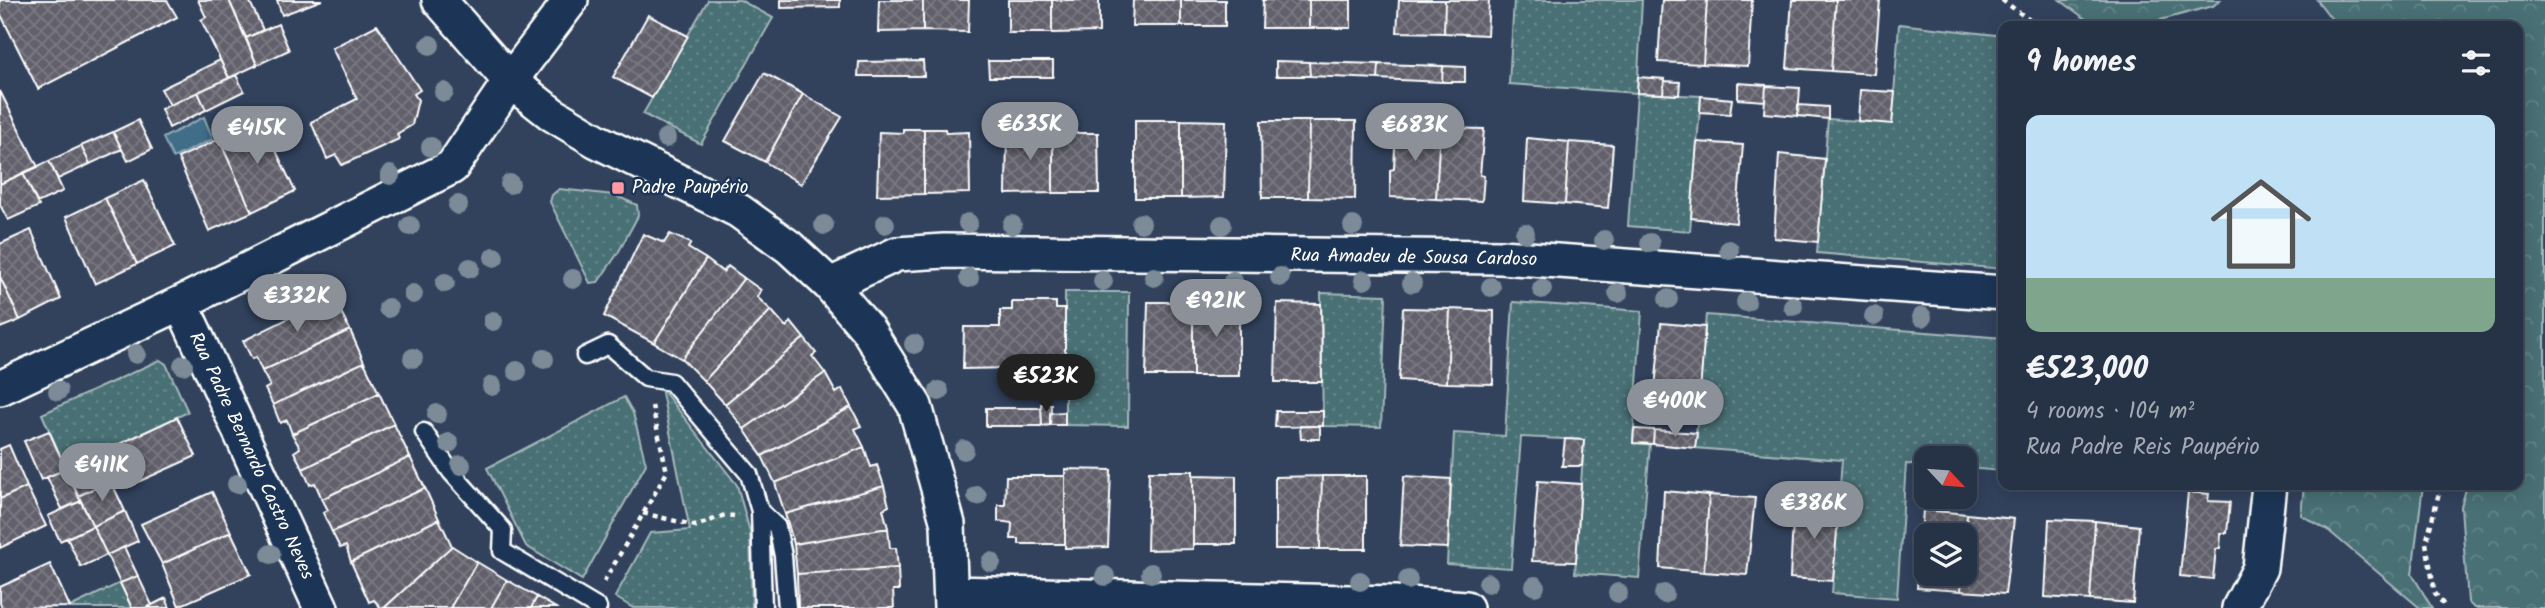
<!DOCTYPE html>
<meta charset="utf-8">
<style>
:root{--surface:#263246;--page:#323e51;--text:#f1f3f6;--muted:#a4aab3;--line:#424d5f;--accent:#8c9099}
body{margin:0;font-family:Kalam,sans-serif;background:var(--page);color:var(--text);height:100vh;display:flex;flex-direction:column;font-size:26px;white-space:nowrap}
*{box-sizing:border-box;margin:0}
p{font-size:23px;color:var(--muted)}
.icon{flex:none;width:38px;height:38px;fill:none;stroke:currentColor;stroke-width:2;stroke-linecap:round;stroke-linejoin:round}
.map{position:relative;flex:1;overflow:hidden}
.drawer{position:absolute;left:1998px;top:21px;width:525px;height:469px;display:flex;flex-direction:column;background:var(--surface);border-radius:14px;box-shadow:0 4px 18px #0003,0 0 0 2px var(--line)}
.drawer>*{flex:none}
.needle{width:46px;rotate:116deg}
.tools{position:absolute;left:1914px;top:446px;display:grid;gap:14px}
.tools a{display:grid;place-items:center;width:63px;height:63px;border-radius:14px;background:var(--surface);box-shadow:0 4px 18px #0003,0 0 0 2px var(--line);font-size:35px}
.price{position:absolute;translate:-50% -60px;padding:0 16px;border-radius:24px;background:var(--accent);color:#fff;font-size:23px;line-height:46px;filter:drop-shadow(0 2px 4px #0008)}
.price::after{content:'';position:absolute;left:50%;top:42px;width:21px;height:16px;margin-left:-10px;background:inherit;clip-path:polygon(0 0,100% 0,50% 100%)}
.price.current{background:#222;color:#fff}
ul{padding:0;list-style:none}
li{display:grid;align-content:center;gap:14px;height:371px;padding:0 28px}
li+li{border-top:2px solid var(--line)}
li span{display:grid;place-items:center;height:217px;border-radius:14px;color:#555}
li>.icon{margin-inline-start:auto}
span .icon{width:126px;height:126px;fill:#fffc;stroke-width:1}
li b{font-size:30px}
h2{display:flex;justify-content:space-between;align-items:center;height:84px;padding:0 28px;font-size:30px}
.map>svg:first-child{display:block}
.green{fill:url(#green-dots);stroke:#a4b8ba;stroke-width:2}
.forest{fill:url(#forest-crowns);stroke:#a4b8ba;stroke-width:2}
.water{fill:#416d87;stroke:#8da7b7;stroke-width:2}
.building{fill:url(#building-cross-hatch);stroke:#fff;stroke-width:2}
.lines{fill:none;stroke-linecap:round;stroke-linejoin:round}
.service-casing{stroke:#fff;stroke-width:21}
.minor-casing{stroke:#fff;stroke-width:38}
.path{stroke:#fff;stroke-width:4.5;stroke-dasharray:5 5;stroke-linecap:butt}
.service{stroke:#1d3557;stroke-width:16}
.minor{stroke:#1d3557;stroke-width:33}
.tree{fill:#7b8b97}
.poi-dot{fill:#ff9aa2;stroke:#1d3557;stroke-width:2.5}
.labels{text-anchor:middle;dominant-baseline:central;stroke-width:5;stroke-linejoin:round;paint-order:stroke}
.poi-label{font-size:19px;fill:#fff;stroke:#1d3557;text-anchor:start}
.street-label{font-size:19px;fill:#fff;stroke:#1d3557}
</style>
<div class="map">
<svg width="2545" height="608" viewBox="0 0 2545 608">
<defs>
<pattern id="green-dots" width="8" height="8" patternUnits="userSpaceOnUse" patternTransform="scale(1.75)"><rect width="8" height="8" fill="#487074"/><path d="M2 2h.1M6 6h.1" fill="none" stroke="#638589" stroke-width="1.8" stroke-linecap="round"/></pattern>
<pattern id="forest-crowns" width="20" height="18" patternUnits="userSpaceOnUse" patternTransform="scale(1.75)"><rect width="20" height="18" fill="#487074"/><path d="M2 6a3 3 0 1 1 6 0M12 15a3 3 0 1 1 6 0" fill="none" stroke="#638589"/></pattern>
<pattern id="building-cross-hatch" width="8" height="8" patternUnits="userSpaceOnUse" patternTransform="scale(1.75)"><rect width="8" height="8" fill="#62616c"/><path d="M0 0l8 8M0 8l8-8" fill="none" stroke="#7a7982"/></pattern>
</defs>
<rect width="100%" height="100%" fill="#32425d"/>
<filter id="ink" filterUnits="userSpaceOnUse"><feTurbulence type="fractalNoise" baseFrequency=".0143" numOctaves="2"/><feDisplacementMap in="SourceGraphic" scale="14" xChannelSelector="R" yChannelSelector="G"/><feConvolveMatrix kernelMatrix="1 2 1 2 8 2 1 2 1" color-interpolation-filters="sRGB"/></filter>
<g filter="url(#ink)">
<path class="green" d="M708 0H740L773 18 701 144 643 114Z
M1514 0H1642L1637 93 1701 96 1690 231 1628 226 1637 93 1509 84Z
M1899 24 2004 36V269L1817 253 1828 119 1892 123Z
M559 189 614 195 637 205 638 216 618 253 598 282 590 283 550 202 552 195Z
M1065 292H1129L1128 426 1065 425Z
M1321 293 1386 295 1381 427 1323 426Z
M1513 302 1642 311 1633 442 1650 444 1639 578 1575 573 1584 440 1521 437 1511 568 1447 564 1454 433 1505 436Z
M1706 315 2004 338V471L1965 468V458H1927V465L1906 464 1897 598 1832 593 1842 460 1695 448Z
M160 360 166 364 188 412 66 469 42 414Z
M661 388 737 485 750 532 752 608H633L615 597 650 533 690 530Z
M624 397 633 413 646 464 582 580 526 546 487 468Z
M120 583 132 608H68L70 607Z"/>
<path class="forest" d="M2060 0H2220L2213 6 2138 26H2095Z
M2317 0H2545V608H2474L2468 602 2461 507 2467 485H2518V26H2337Z
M2304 485H2423L2412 574 2432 608H2420L2329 531 2301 515Z"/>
<path class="water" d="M204 117 213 139 173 158 163 138Z"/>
<path class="building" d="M0 0H167L177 17 38 89 0 13Z
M198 0H229L257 65 229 78 201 20 206 17Z
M229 0H249L263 30 246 38Z
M277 0H322L282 15Z
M781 0H840V7L781 8Z
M879 0H923V31L878 32Z
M923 0H969L968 32 923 31Z
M1008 0H1052V33H1008Z
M1052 0H1099V32L1052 33Z
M1133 0H1181V26H1132Z
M1181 0H1225V26H1181Z
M1263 0H1309V28H1262Z
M1309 0H1351V28H1309Z
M1399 0H1445L1444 33 1397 32Z
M1445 0H1489L1487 35 1444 33Z
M1662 0H1707L1703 64 1658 62Z
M1707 0H1752L1748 66 1703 64Z
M1792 0H1836L1831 71 1787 68Z
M1836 0H1880L1874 74 1831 71Z
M648 15 688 36 652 98 613 77Z
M278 24 289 50 257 65 246 38Z
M377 25 420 90 414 94 418 100 412 125 397 134 399 139 342 165 336 155 327 159 311 122 357 99 332 48Z
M220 60 229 78 170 105 161 89Z
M923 61 924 76H858L859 62Z
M988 61H1053V77H989Z
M1276 61 1309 62 1310 76H1276Z
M1309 62 1379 64 1378 79 1310 76Z
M1379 64 1443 66 1442 82 1378 79Z
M1443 66 1465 67V82H1442Z
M764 73 803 94 765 162 725 141Z
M236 75 244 91 206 110 198 92Z
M1638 77 1665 79 1663 94 1637 93Z
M1664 81 1680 82 1679 95 1663 94Z
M1738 83 1766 85 1765 101 1738 99Z
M1766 86 1800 88 1798 116 1764 113Z
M1860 90 1895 92 1892 124 1858 121Z
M0 91 38 167 0 184Z
M198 92 206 110 169 128 161 109Z
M803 94 842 117 801 184 765 162Z
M1701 96 1732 99 1730 114 1700 112Z
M1798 105 1828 107V119L1798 116Z
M138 120 152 149 128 161 113 132Z
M1135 120H1181V198H1135Z
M1181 120 1226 121 1224 197 1181 198Z
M262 121 295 191 252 212 219 139Z
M1261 121H1309L1308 198H1262Z
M1309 121H1356L1355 199 1308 198Z
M1396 126 1440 128 1436 199 1390 197V170L1394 169Z
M1440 128 1484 129 1480 175 1484 176 1482 201 1436 199Z
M903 129H924V194L877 195 879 132 903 133Z
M924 129H945L946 133 969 132 970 193 924 194Z
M1031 129 1053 130V193L1006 194 1007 132 1031 133Z
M1053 130H1073V133H1098L1099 193H1053Z
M113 132 122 149 90 164 81 146Z
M1527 138 1569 142 1565 204 1524 201Z
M219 139 252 212 209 231 178 158Z
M1569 142 1613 145 1608 208 1565 204Z
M1697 142 1743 145 1736 223 1691 218Z
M81 146 90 164 58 179 49 161Z
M1779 154 1825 159 1818 242 1774 238Z
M49 161 63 191 37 203 23 173Z
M23 173 39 206 8 220 0 205V184Z
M144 180 175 246 137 264 105 198Z
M105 198 137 264 95 284 66 217Z
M31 230 61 299 20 320 0 277V244Z
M643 234 664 243 670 234 691 243 688 248 706 259 654 343 604 316Z
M706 259 723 272 728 266 744 278 682 359 654 343Z
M0 277 20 320 0 328Z
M744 278 761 290 757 297 771 310 704 381 682 359Z
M333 296 350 330 262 371 256 357 252 359 243 341Z
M1239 301V376H1193V302Z
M1012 302H1056V309H1065V376H1055V383H1011V368L963 369 964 327H1000V310H1012Z
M1148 302H1193V376H1146Z
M1277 303 1321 304 1322 382H1275Z
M1403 308 1450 309 1447 383 1399 380Z
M1450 309 1494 311 1493 384 1447 383Z
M771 310 786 327 791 322 804 338 725 404 704 381Z
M1661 323 1705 327 1699 405 1654 400Z
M350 330 364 362 273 405 265 389 270 386 262 371Z
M804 338 816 353 812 356 825 373 744 429 725 404Z
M364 362 379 393 292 434 287 420 280 423 273 405Z
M825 373 836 393 842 389 851 407 762 456 744 429Z
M379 393 394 424 303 469 294 452 300 448 292 434Z
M1041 404H1051L1050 425 1042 426Z
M851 407 861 426 855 429 864 447 775 483 762 456Z
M986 408H1041L1042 426H986Z
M1276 411H1323V426L1275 427Z
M1065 412V425H1050V413Z
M177 417 196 456 127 487 111 448Z
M394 424 410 457 322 499 315 483 310 485 303 469Z
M1300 426H1320V439H1301Z
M1634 429 1654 430 1653 444 1633 443Z
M1654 430 1697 433 1695 448 1653 444Z
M49 431 66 469 41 480 24 441Z
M1565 439 1584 440 1582 466H1562Z
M9 445 27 487 0 499V449Z
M864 447 871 467 877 465 884 486 785 514 775 483Z
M410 457 425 488 332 532 323 513 328 510 322 499Z
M83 461 95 488 78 496 66 469Z
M1965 468H1970L1968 492H1965Z
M66 469 81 501 62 509 47 477Z
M1065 469 1111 470 1108 547 1065 548Z
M1149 471H1193V549L1147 550Z
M1193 475 1236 476V544H1193Z
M1006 476H1065V544H1019V539H1011L1012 523 998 521V505H1005Z
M1322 476 1320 549H1275V477Z
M1322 476H1366V549H1320Z
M1404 476 1451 479 1448 548 1400 546Z
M111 481 125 511 93 526 78 496Z
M1538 481 1581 484 1576 562 1532 561Z
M884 486 889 506 883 509 888 528 794 544 785 514Z
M27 487 46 526 0 548V499Z
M425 488 439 519 351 562 346 546 340 548 332 532Z
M1664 491 1709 495 1704 572 1660 568Z
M212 492 231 532 162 564 141 524Z
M2188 492 2209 494 2208 501 2230 502 2227 533H2221L2220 548 2216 549 2213 579 2180 576Z
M1709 495 1755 498 1747 575 1704 572Z
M81 501 93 526 60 541 48 516Z
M1794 501 1839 505 1833 581 1790 578Z
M1923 510 1967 514 1965 536H1927V574H1962L1961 591 1917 588Z
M125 511 138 541 107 555 93 526Z
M1967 514 2014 519 2005 594 1961 591 1962 574H1965Z
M439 519 452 546 384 608H381L374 600 369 602 351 562Z
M2049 519 2095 521 2090 600 2045 597Z
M2095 521 2139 526 2133 603 2090 600Z
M93 526 107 555 81 567 67 538Z
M888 528 890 548H896L898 568 797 574 794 544Z
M231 532 251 574 179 606 162 564Z
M452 546 477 562 450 608H384Z
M124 547 138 576 120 583 107 555Z
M477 562 507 580 491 608H450Z
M50 564 70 607 2 608 0 603V587Z
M898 568 899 590H893L894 608H798L797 574Z
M138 576 152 605 146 608H132L120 583Z
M507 580 537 597 531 608H491Z
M537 597 556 608H531Z
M166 598 170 608H146Z"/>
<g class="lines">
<g class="service-casing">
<path id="service" d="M585 356 608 345 646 378 671 382 749 474 760 511 777 527 783 556 787 608
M424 432 451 472 503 530 502 551 598 608
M760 511 763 608"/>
</g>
<g class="minor-casing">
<path id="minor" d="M439 0 510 81 552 114 597 141 739 211 789 247 830 285 868 330 915 406 948 524 951 608
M830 285 897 254 944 251 1501 257 2004 293
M181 303 321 608
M0 388 181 303 452 167 510 81 571 0
M951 593 1394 603 1466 608
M2239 608 2260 568 2269 485"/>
</g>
<path class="path" d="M2002 0 2038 26
M2441 485 2426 543 2435 593 2446 608
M643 513 696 526 725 515 734 516
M604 582 667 472 652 406"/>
<use href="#service" class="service"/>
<use href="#minor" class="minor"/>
</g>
<g class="tree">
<circle cx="430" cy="45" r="10"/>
<circle cx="444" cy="92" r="10"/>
<circle cx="666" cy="138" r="10"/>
<circle cx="431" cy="147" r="10"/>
<circle cx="390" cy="175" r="10"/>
<circle cx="510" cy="184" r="10"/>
<circle cx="458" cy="205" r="10"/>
<circle cx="968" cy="223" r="10"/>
<circle cx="1141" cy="223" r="10"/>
<circle cx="885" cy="224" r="10"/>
<circle cx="824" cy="225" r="10"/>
<circle cx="1012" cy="225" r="10"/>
<circle cx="1222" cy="225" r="10"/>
<circle cx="410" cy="226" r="10"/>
<circle cx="1353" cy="226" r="10"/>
<circle cx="1525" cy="233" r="10"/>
<circle cx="1604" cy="240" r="10"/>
<circle cx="1650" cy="243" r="10"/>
<circle cx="1729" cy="250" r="10"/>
<circle cx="494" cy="257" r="10"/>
<circle cx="470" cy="268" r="10"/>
<circle cx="1154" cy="277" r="10"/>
<circle cx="1280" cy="277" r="10"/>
<circle cx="969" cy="278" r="10"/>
<circle cx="573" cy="279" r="10"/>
<circle cx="1364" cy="280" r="10"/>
<circle cx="1103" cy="281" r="10"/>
<circle cx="1233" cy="281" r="10"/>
<circle cx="445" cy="283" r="10"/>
<circle cx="1412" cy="283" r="10"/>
<circle cx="1491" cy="287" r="10"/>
<circle cx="1542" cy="289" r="10"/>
<circle cx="1618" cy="293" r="10"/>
<circle cx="413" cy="294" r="10"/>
<circle cx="1668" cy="299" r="10"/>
<circle cx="1746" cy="302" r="10"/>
<circle cx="1793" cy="306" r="10"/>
<circle cx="388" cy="308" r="10"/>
<circle cx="1874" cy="316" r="10"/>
<circle cx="1922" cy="317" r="10"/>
<circle cx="493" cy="321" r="10"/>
<circle cx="914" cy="344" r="10"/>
<circle cx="136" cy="354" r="10"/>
<circle cx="413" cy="358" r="10"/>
<circle cx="544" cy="359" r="10"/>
<circle cx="183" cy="365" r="10"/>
<circle cx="517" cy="371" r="10"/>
<circle cx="492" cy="386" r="10"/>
<circle cx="58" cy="391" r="10"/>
<circle cx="939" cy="391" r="10"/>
<circle cx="437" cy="414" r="10"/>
<circle cx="449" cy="443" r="10"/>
<circle cx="964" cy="450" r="10"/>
<circle cx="461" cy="465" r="10"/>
<circle cx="237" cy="484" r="10"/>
<circle cx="977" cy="496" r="10"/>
<circle cx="271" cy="554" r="10"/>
<circle cx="991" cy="562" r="10"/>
<circle cx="1151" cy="573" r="10"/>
<circle cx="1105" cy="576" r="10"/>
<circle cx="1408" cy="580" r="10"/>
<circle cx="1360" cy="581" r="10"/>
<circle cx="1488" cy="583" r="10"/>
<circle cx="1535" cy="586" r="10"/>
<circle cx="1618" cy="593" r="10"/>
<circle cx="1664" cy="594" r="10"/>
</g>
</g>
<rect class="poi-dot" x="611" y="181" width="14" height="14" rx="3.5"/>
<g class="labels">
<g class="poi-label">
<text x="632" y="188">Padre Paupério</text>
</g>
<g class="street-label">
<text transform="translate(1414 258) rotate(1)">Rua Amadeu de Sousa Cardoso</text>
<text transform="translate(251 456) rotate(65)">Rua Padre Bernardo Castro Neves</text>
</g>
</g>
</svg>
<div class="tools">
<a><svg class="needle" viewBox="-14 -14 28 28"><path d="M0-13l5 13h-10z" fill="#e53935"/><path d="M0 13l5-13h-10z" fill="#a4aab3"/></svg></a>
<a><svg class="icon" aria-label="layers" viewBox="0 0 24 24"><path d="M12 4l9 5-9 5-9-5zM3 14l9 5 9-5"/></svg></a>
</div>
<b class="price" style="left:1030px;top:162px">€635K</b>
<b class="price" style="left:1415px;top:163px">€683K</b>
<b class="price" style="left:257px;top:166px">€415K</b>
<b class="price" style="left:297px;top:334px">€332K</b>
<b class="price" style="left:1216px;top:339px">€921K</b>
<b class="price current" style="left:1046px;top:414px">€523K</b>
<b class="price" style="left:1675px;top:439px">€400K</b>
<b class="price" style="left:102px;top:503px">€411K</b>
<b class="price" style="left:1814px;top:541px">€386K</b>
<section class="drawer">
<h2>9 homes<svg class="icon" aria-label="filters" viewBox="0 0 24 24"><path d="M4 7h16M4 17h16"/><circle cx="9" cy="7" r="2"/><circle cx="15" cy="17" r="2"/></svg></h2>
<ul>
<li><span style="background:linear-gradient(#bfe0f5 75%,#7fa58c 0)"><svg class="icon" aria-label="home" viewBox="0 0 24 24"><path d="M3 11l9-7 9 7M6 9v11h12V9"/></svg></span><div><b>€523,000</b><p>4 rooms · 104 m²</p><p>Rua Padre Reis Paupério</p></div></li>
</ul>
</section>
</div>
